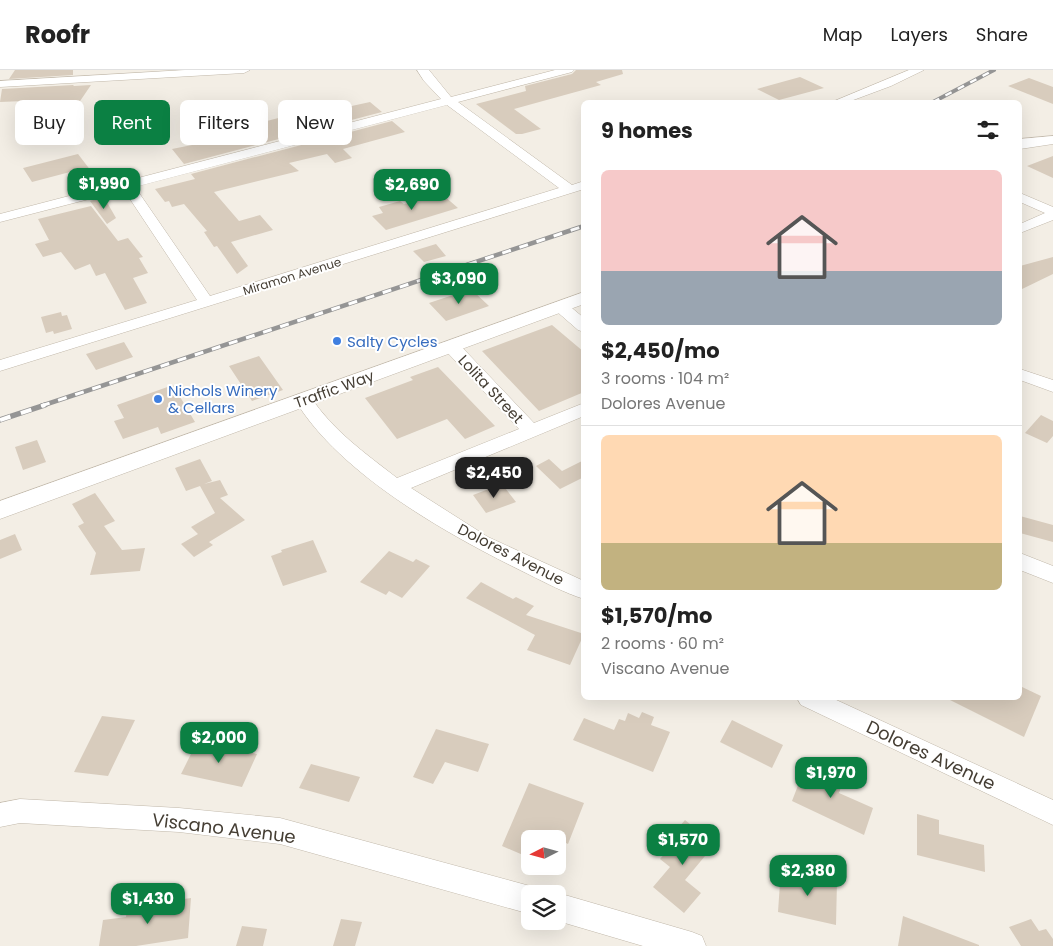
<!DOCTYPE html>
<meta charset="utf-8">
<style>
:root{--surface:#fff;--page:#f6f6f6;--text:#222;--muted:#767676;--line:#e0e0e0;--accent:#0b8043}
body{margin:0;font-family:Poppins,sans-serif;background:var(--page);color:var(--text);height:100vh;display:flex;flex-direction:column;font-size:19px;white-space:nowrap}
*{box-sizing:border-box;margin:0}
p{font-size:16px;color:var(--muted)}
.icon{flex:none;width:28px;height:28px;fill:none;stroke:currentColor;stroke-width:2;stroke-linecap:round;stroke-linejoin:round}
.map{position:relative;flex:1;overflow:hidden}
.panel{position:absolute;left:581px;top:30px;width:441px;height:600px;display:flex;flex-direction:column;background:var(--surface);border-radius:8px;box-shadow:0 5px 20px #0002}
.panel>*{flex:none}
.hud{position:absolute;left:15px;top:30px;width:475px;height:45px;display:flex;gap:10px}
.needle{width:32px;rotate:264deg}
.fabs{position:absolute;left:521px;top:760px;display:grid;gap:10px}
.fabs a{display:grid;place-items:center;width:45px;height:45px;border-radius:8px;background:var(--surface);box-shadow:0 5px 20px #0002;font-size:25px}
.price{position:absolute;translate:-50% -42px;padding:0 11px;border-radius:10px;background:var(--accent);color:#fff;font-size:16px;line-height:32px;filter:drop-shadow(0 1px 2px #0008)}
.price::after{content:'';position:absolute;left:50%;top:30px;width:15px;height:11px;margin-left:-8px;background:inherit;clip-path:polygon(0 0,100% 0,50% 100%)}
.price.on{background:#222;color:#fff}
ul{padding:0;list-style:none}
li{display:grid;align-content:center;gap:10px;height:265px;padding:0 20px}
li+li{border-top:1px solid var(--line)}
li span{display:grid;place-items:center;height:155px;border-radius:8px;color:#555}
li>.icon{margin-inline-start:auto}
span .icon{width:90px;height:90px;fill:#fffc;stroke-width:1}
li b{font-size:21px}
h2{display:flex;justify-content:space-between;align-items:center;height:60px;padding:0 20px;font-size:21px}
.tag{padding:0 18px;border-radius:8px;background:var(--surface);box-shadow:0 5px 20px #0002;font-size:18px;line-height:45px}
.tag.on{background:var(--accent);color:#fff}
header{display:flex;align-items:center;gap:30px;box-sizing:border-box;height:70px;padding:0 25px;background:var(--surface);border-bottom:1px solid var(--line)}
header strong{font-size:24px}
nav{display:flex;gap:28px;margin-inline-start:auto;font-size:18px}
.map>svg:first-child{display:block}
.building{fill:#d8ccbd}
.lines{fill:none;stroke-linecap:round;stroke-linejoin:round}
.minor-casing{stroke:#c1b8aa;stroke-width:1}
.tertiary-casing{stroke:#c1b8aa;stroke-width:1}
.minor{fill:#fff;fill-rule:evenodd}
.tertiary{fill:#fff;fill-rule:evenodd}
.rail-far2-casing{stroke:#959595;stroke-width:4}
.rail-far1-casing{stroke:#959595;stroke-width:4.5}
.rail-casing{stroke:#959595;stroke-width:5.5}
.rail-far2{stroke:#fff;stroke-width:2.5;stroke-dasharray:7;stroke-linecap:butt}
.rail-far1{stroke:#fff;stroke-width:3;stroke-dasharray:9;stroke-linecap:butt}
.rail{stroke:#fff;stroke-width:4;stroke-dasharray:11;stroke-linecap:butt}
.shop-dot{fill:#3f7fe0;stroke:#fff;stroke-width:2}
.labels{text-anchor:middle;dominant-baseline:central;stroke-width:4;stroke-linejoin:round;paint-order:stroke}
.far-street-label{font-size:12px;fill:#453e34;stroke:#fff}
.shop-label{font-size:15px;fill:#366cbe;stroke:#fff;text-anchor:start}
.street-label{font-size:15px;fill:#453e34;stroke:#fff}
.near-street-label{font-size:18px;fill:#453e34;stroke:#fff}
</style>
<header>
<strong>Roofr</strong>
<nav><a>Map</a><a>Layers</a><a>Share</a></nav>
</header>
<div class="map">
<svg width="1053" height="876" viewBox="0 0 1053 876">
<rect width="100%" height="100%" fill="#f3eee5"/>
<path class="building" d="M15 0H73V5L9 9Z
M576 0H622L623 4 596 12 601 15 514 39 541 59 522 64H516L476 34 526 21 525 16 572 4Z
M800 7 824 18 779 30 757 19Z
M1029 8 1053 17V34L1008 16Z
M73 15 74 16 91 15 76 37 44 38 47 30 0 32 2 19Z
M370 32 382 42 184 94 172 79 192 75 188 70 239 58 302 42 306 46Z
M392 51 405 62 343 79 352 88 335 93 327 84 289 93 299 101 214 122 239 151 260 145 273 160 231 172 248 196 237 204 217 176 214 177 204 162 207 161 184 134 172 137 169 131 165 132 155 119 195 109 191 104Z
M78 84 98 110 94 111 97 117 83 120 70 102 32 112 23 98Z
M1053 86V108L1027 96Z
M443 125 458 138 386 160 372 146 383 143 379 137 400 131 404 134Z
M104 127 116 148 107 154 90 131Z
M91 136 118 171 128 168 143 187 139 188 148 203 133 208 147 233 125 240 105 203 96 206 90 194 75 200 61 182 43 187 35 174 49 170 38 149Z
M436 174 446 186 424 192 413 181Z
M1053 187V204L1020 220V196Z
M471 219 489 236 446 251 429 233Z
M61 242 62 246 67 245 72 259 54 264 53 261 46 263 41 247Z
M552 255 584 282V322L539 341 482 281Z
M124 272 133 287 96 300 86 284Z
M259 286 283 320 252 331 229 296Z
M438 297 495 356 465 369 447 349 397 369 365 328 413 310 410 307Z
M173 315 195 352 161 364 158 357 123 369 114 351 124 348 117 335Z
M1041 345 1053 351V366L1047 373 1025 363Z
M37 370 46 392 23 400 15 377Z
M200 389 212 411 204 414 220 410 228 425 220 428 245 450 209 472 213 475 194 487 181 474 198 464 191 457 215 443 200 416 186 421 175 398Z
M549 389 562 401 584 390V407L560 419 536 396Z
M502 414 516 432 486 443 473 425Z
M95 423 115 451 104 456 122 480 145 478 140 501 90 505 96 483 78 456 84 453 72 434Z
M1020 446 1053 455V472L1020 463Z
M15 464 22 480 0 489V470Z
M313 470 327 502 283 516 271 486 282 482 281 480Z
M389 481 413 492 416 489 430 496 402 528 389 521 386 525 360 512Z
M481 512 513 529 516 527 534 536 526 545 584 564 570 595 527 580 535 565 466 528Z
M1020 616 1041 626 1024 667 946 628H1020Z
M642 642 654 647 651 655 670 662 653 702 573 670 584 648 614 660 619 649 625 651 628 643 639 648Z
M102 646 135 650 108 706 74 702Z
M732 650 783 675 772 698 720 672Z
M436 659 489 674 478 702 445 692 433 714 413 707Z
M197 672 257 684 242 717 181 704Z
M807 692 844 708 839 723 873 738 864 765 792 731Z
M311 694 360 707 349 732 299 718Z
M529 713 584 733 568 774 558 769H530V788L502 776Z
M917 744 939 750V764L984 775 985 802 917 785Z
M685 750 715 774 685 810 701 823 684 843 653 817 670 797 660 789 679 768 673 764Z
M781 798 837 811 836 855 778 842Z
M191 828 188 868 136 876H99L103 850 126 847 127 837Z
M903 846 979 875V876H898Z
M341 849 362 852 355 876H333Z
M1031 849 1039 861 1046 859 1053 869V876H1021L1009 857Z
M242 856 267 859 263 876H236Z"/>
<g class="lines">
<g class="minor-casing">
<path id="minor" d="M185 0H250L244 3 0 17V11Z
M417 0H429L451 27 555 0H574L572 2 458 32 572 115 584 111V119L0 301V290L197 230 124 120 0 152V144L441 29 424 11ZM447 35 559 118 210 226 135 117Z
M909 0H924L891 16 848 32H832Z
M1020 123 1053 137V150L1020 163V154L1045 143 1020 132Z
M561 232 567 234 584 248V262L578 260 555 240 553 237 555 234Z
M451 271 457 272 534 353 584 333V346L411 418 488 467 584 511V529C565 523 546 513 528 504 450 466 340 405 295 330L298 326H310C333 361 365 383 397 408L519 359 445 280 443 276 445 272Z
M1020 299 1053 310V322L1020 310Z
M1020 483 1053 496V513L1020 500Z
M797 628H832L1053 730V755L801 635Z
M20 729 179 738 280 748 530 816 540 820 541 824H530V844L280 774 179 762 20 753 0 757V733Z
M558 823 692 862 702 866 706 876H643L558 851 556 824Z"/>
</g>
<g class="tertiary-casing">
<path id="tertiary" d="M1053 66V74L1020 79V69Z
M584 222V234L0 449V431Z"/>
</g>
<use href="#minor" class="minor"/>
<use href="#tertiary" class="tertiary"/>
<g class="rail-far2-casing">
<path id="rail-far2" d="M933 32 994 0"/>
</g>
<g class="rail-far1-casing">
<path id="rail-far1" d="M41 336 584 156"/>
</g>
<g class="rail-casing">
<path id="rail" d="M0 350 45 335"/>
</g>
<use href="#rail-far2" class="rail-far2"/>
<use href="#rail-far1" class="rail-far1"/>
<use href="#rail" class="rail"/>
</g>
<g class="shop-dot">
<circle cx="337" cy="271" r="5"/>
<circle cx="158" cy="329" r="5"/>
</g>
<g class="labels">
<g class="far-street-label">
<text transform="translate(292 206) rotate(-17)">Miramon Avenue</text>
</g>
<g class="shop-label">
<text x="347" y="271">Salty Cycles</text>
<text x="168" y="320">Nichols Winery<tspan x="168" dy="17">&amp; Cellars</tspan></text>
</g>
<g class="street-label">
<text transform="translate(334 319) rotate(-20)">Traffic Way</text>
<text transform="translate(491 319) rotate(47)">Lolita Street</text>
<text transform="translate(511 484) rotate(27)">Dolores Avenue</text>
</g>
<g class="near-street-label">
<text transform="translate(931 685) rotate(25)">Dolores Avenue</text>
<text transform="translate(224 758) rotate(7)">Viscano Avenue</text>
</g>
</g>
</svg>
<div class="fabs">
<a><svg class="needle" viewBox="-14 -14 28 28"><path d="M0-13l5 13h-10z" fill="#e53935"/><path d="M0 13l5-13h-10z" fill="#767676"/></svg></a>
<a><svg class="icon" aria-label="layers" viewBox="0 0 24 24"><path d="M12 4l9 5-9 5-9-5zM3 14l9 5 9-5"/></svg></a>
</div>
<b class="price" style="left:104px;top:140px">$1,990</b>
<b class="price" style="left:412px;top:141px">$2,690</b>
<b class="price" style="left:459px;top:235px">$3,090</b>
<b class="price on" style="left:494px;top:429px">$2,450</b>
<b class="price" style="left:219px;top:694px">$2,000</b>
<b class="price" style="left:831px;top:729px">$1,970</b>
<b class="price" style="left:683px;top:796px">$1,570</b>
<b class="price" style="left:808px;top:827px">$2,380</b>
<b class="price" style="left:148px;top:855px">$1,430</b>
<div class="hud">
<a class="tag">Buy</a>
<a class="tag on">Rent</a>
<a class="tag">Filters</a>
<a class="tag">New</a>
</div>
<section class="panel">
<h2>9 homes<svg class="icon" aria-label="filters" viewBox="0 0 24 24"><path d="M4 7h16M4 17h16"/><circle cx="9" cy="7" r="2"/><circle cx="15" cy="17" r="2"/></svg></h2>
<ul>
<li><span style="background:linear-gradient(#f6c9c9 65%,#9aa5b1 0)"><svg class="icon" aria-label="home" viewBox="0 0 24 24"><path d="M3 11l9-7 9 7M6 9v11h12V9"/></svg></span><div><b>$2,450/mo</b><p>3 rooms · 104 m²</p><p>Dolores Avenue</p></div></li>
<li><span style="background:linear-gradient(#ffd9b3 70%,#c2b280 0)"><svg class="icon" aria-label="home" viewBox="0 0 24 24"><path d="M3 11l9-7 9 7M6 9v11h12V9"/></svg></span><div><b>$1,570/mo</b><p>2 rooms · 60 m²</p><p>Viscano Avenue</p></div></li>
</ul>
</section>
</div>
